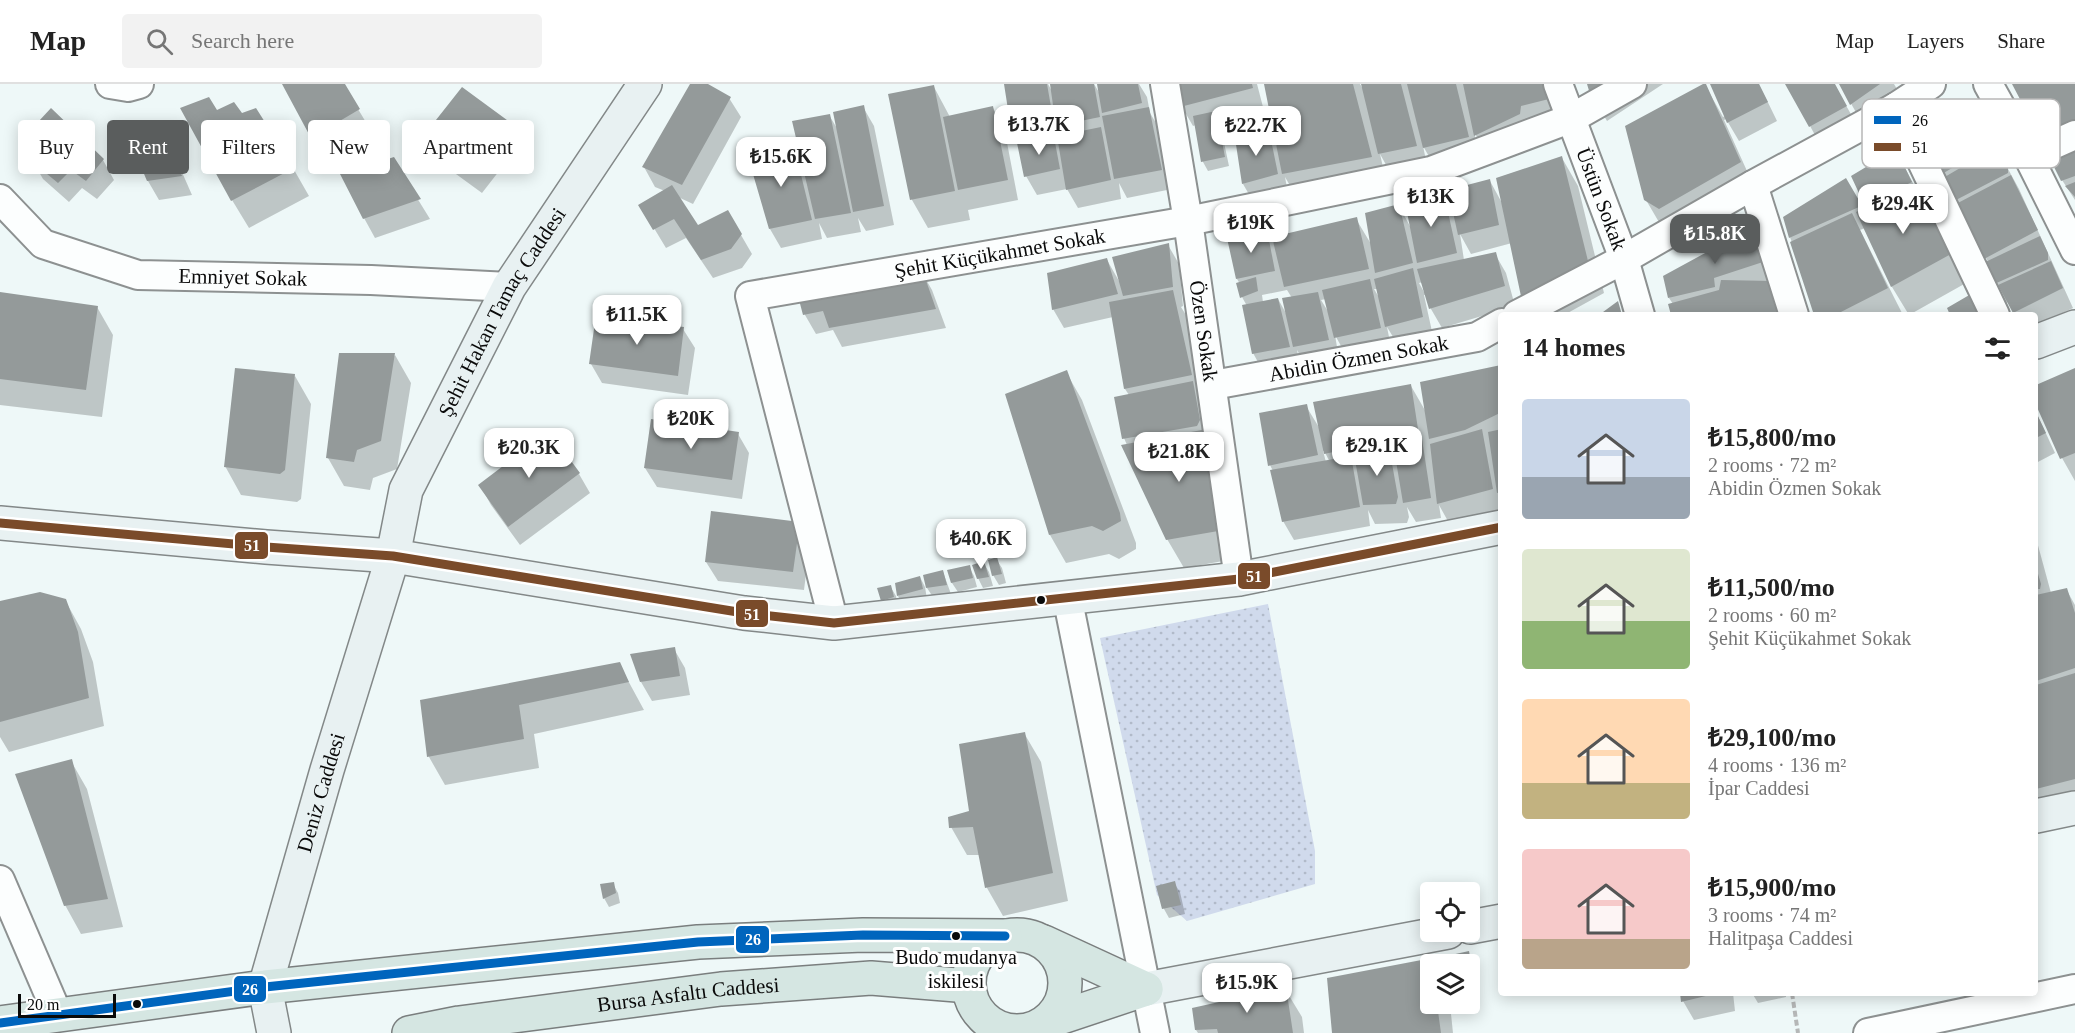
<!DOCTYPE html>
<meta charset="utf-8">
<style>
:root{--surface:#fff;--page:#f2f2f2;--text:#222;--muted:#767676;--line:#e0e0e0;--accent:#5a5d5d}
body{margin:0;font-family:Georgia,serif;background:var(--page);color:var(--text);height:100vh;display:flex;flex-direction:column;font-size:22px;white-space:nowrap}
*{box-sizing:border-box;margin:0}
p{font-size:20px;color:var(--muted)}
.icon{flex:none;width:33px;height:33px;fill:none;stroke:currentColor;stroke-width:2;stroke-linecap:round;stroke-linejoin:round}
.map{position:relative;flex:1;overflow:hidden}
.panel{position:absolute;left:1498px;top:228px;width:540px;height:684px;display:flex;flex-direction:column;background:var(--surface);border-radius:6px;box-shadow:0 3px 15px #0003}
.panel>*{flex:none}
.hud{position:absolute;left:18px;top:36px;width:570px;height:54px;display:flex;gap:12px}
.fabs{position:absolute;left:1420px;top:798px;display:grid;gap:12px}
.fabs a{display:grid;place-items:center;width:60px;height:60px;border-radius:6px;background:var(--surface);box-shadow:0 3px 15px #0003;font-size:30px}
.scale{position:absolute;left:18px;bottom:15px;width:98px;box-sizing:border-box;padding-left:6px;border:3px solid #0a0a0a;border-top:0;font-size:16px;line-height:21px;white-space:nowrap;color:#0a0a0a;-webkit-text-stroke:4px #fff;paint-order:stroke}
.price{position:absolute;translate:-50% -51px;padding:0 14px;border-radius:12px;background:#fff;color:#222;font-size:20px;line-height:39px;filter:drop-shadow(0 2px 3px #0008)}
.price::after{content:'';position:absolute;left:50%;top:36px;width:18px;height:14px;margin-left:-9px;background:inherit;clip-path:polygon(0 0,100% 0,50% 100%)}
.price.active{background:var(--accent);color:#fff}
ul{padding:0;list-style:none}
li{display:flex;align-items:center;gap:18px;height:150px;padding:0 24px}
li span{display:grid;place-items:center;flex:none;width:168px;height:120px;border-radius:6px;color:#555}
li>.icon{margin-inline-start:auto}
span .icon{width:72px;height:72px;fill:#fffc;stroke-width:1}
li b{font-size:26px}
h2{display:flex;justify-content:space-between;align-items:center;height:72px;padding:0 24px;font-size:26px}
.pill{padding:0 21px;border-radius:6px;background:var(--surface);box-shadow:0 3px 15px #0003;font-size:21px;line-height:54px}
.pill.active{background:var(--accent);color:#fff}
header{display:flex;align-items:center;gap:36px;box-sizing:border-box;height:84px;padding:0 30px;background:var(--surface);border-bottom:2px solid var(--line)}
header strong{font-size:28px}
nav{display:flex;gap:33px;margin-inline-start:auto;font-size:21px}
.search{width:420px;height:54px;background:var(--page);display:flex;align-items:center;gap:15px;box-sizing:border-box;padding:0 21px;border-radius:6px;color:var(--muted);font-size:22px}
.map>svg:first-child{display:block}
.grass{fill:url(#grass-dots)}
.shadow{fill:#0003;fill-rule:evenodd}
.building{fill:#949a9a}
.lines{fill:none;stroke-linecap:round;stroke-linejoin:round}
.street-casing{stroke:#8d9191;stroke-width:32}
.secondary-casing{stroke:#838888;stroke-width:36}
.highway-casing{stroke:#7a7e7e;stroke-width:36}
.path{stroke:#b5b7b7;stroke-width:4;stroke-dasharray:6 3;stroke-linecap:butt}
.street{stroke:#fcfefe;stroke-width:28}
.secondary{stroke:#e8f1f2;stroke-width:33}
.highway{stroke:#d5e6e2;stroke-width:33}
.bus-1-casing{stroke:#fff;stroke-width:14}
.bus-2-casing{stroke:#fff;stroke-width:14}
.bus-1{stroke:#0065bd;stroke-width:9}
.bus-2{stroke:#7a4b2a;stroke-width:9}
.bus-dot{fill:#0a0a0a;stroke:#fff;stroke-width:2}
.labels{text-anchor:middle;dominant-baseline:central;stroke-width:6;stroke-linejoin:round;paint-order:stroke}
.bus-label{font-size:20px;fill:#0a0a0a;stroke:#fff}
.street-label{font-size:21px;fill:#0a0a0a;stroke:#fff}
.key{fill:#fff;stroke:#b6b6b6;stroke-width:1.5}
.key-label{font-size:16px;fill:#0a0a0a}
.line-badge{stroke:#fff;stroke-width:2}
.badge-label{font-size:16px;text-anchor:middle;font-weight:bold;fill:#fff}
</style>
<header>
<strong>Map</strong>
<div class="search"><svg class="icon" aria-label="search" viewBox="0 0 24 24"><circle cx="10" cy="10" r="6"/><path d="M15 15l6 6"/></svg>Search here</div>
<nav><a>Map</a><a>Layers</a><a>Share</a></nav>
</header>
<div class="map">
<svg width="2075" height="949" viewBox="0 0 2075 949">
<defs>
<pattern id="grass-dots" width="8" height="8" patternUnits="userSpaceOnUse" patternTransform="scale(1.5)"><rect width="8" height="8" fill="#d0daec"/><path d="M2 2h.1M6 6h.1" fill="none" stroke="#b1bac9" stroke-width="1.8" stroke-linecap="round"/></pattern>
</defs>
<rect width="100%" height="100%" fill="#eef8f8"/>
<path class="grass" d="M1268 520 1315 767V800L1187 837 1157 811 1100 554Z"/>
<path class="shadow" d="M283 0H343L370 45 324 72Z
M691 0H705L729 14 741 33 693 120 678 113 697 143 741 151 752 170 742 184 713 194 686 154 666 164 640 121 665 107 655 103 644 83Z
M1006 0H1048L1053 9 1052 0H1094L1100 10 1099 0H1139L1147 13 1150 29 1159 44 1172 105 1127 114 1119 99 1121 115 1078 124 1067 105 1037 111 1026 92 1018 59 1013 51Z
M1177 0H1257L1263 23 1219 35 1229 82 1208 87 1203 78 1196 41 1193 42 1182 23Z
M1265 0H1360L1364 7 1363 0H1554L1568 42 1492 79 1474 48 1479 72 1435 83 1423 62 1427 81 1390 88 1380 70 1387 101 1299 117 1285 93 1288 109 1254 119 1243 100 1268 48 1278 64Z
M1589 0H1663L1607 37 1591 9Z
M1711 0H1759L1777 37 1739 57 1726 35 1724 36 1756 107 1663 145 1646 116 1705 1 1723 33 1725 32Z
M1787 0H1834L1857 41 1821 62Z
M1840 0H1894L1901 12 1862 39Z
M2013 0H2075V116L2062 96Z
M934 3 950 33 993 24 1004 43 1018 116 968 126 970 136 928 144 912 116 890 11Z
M863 23 874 42 894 141 866 147 858 134 861 148 827 154 819 139 822 155 781 164 770 145 794 64 802 79 829 31 838 46Z
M216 27 293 84 309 112 249 144 232 116Z
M510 40 521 59 482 109 434 74 422 55Z
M159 42 170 61 192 111 159 116 148 97Z
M1985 43 2019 105 2073 224 2036 242V231H2016L2009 218 2005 219 1992 201 1988 178 1946 94 1922 54Z
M27 51 103 76 114 96 97 115 82 104 69 118 43 95 32 76 37 68Z
M1896 67 1966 199 1909 231 1892 203 1865 144 1860 146 1903 231H1816L1790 153 1846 96 1863 126 1868 124 1852 92Z
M1562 74 1578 102 1604 209 1564 231H1532L1512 159 1471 170 1460 150 1464 176 1495 170 1506 189 1515 222 1442 244 1431 225 1427 211H1424L1433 252 1398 261 1387 243 1391 263 1347 273 1335 251 1339 275 1306 282 1297 266 1300 282 1264 289 1253 269 1247 222 1242 213 1238 200H1240L1237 195 1267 148 1276 163 1356 135 1371 160 1399 122 1411 144 1444 111 1454 130 1490 97 1502 119ZM1423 198 1424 208 1419 199ZM1374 205H1378L1380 215ZM1287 206 1292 214 1287 231 1278 215 1263 218 1262 211ZM1326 215 1329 229 1321 216Z
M393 75 430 135 375 154 364 134Z
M1754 150 1788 231H1673V220L1669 214Z
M1168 161 1179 180 1183 222 1181 223 1189 236 1240 474 1184 484 1167 455 1124 354 1129 311 1125 305 1113 233 1064 244 1053 225 1107 176 1119 197Z
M921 187 932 206 946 244 842 263 833 246 816 250 805 231 800 214Z
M0 210 97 223 113 251 102 333 0 321Z
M632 243 683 245 695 264 688 311 602 299 591 280Z
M395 271 411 299 397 385 373 394 370 406 344 402 328 374Z
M1500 283 1502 425 1449 439 1439 421 1441 434 1416 438 1407 423 1409 433 1407 439 1375 440 1368 426 1370 442 1294 456 1283 437 1273 387 1270 381 1306 322 1320 345 1411 302 1426 328ZM1323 367H1324L1330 378H1326Z
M2075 286V397L2062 374 2036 317V303Z
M1066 288 1082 316 1136 459V465L1119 475 1109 470 1066 479 1050 451Z
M295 292 311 320 301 415 297 418 241 411 225 382Z
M2036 328 2055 369 2036 379V327Z
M738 350 749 369 742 415 657 403 645 384Z
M579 390 590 409 520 461 491 421 480 401Z
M713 428 810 459 804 506 718 497 706 478Z
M2036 454 2051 509 2066 505 2075 521V727L2036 737Z
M996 475 1002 484 1006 499 999 501 993 491Z
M983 478 989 488 993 502 983 504 978 494Z
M969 483 974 492 977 503 958 508 952 499 949 487Z
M943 488 951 510 933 513 927 504Z
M920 493 925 503 927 515 903 521 898 512Z
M890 502 896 512 898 523 888 525 882 516Z
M65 516 81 545 93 578 104 642 9 668 0 653V518Z
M674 565 685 584 690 611 652 617 641 598Z
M619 580 644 626 534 650 539 684 445 701 429 673 422 617Z
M1024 649 1041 678 1068 817 1003 832 987 804 980 771H967L951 743 971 728Z
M71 677 87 705 123 843 81 850 65 821Z
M1174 799 1180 808 1185 830 1169 834 1164 825 1158 803Z
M613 800 618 809 620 819 609 823 604 814Z
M1468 869 1473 878 1477 893 1470 894V880H1456L1453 872Z
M1432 875 1435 880H1431V920H1450L1453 949H1334Z
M1285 905 1302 933 1304 949H1198L1196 946Z
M1681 909H1733L1735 927 1694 936 1683 917Z
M1752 909H1786V913L1758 919Z
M1967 909H1988L1973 922Z"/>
<path class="building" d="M282 0H345L360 25 311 54Z
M690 0H708L731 13 682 101 642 83Z
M1004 0H1047L1054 40 1052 45 1012 51Z
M1050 0H1094L1100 33 1056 42Z
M1097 0H1138L1142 19 1102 29Z
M1175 0H1252L1253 4 1180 23Z
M1264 0H1353L1372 73 1282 90Z
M1361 0H1401L1417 62 1378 70Z
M1407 0H1456L1469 53 1423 64Z
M1463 0H1548L1553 14 1521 22 1520 30 1474 52Z
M1587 0H1604L1590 10Z
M1703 0H1706L1741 78 1659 125 1644 116 1625 42Z
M1710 0H1759L1768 18 1727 39Z
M1785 0H1835L1847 22 1809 43Z
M1839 0H1880L1850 21Z
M2012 0H2075V36L2040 53Z
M934 1 955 107 910 116 888 10Z
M462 3 511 39 471 90 421 55Z
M209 13 217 26 234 18 242 29 256 24 294 84 231 117 180 24Z
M864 21 884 122 853 128 833 28Z
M993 22 1008 96 958 106 943 33Z
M1974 22 1994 59 1942 90 1920 53Z
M1149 23 1162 86 1114 95 1102 32Z
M51 24 104 75 86 97 71 86 58 99 30 76 37 65 26 51Z
M1216 27 1225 73 1201 78 1193 32Z
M830 30 851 129 815 135 792 37Z
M160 40 182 92 147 97 126 47Z
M1101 43 1111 96 1066 106 1057 52Z
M1269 46 1278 90 1242 100 1235 54Z
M1054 53 1060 85 1024 93 1017 59Z
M2075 58V92L2061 97 2047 69Z
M794 62 812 136 769 145 748 73Z
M1996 63 2008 84V89L1956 116 1943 94Z
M1896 65 1912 98 1864 120 1851 92Z
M1562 72 1589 181 1522 217 1496 94Z
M394 73 421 115 363 135 340 90Z
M2011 91 2038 146 1984 175 1956 120Z
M1846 94 1860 118 1859 123 1789 154 1783 133Z
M1490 95 1499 141 1458 151 1448 106Z
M2075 98V113L2065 102Z
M672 101 698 141 728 126 742 150 731 165 701 176 674 135 653 146 638 121Z
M1914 101 1951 170 1891 203 1856 128Z
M1444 110 1457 169 1417 179 1405 118Z
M1399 120 1413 179 1375 189 1365 129Z
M1852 129 1888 204 1835 231H1814L1790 158Z
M1357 133 1369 185 1284 203 1272 153Z
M1267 146 1275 187 1236 195 1227 154Z
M1755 148 1766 177 1714 194 1715 203 1668 214 1663 192 1740 150Z
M2040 152 2048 169V176L1992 201 1979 181Z
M1169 159 1173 203 1123 212 1112 173Z
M1496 168 1505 202 1429 225 1417 185Z
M1107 174 1118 210 1052 226 1047 189Z
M2051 177 2063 204 2013 229 1998 201Z
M1413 184 1423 233 1385 243 1374 195Z
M922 185 936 225 829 244 823 227 803 231 798 212Z
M1256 193 1258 207 1240 214 1236 199Z
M1370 195 1381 244 1334 254 1322 206Z
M1721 196 1772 197 1780 231H1671L1668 220 1719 206Z
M1173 206 1192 291 1124 305 1109 218Z
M0 208 98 222 86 306 0 295Z
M1318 208 1329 256 1293 263 1282 214Z
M1971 210 1983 229 1979 231H1950L1947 224Z
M1278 214 1290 263 1252 270 1242 221Z
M1618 217 1622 231H1604L1603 228Z
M596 231 626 235 632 241 637 237 684 243 678 292 589 280Z
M339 269H395L381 357 357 366 354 378 326 374Z
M1501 281 1502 328 1465 346 1429 355 1420 298Z
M235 284 295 290 285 386 280 390 224 383Z
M2075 284V369L2060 375 2036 321V301Z
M1067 286 1120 429 1121 437 1103 447 1092 442 1049 451 1005 310Z
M1193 297 1200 336 1197 342 1122 355 1114 313Z
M1411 300 1418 345 1414 351 1324 370 1313 318Z
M1307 320 1318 371 1268 382 1259 329Z
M2036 328 2046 349 2036 354Z
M651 335 739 348 732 396 644 384Z
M1207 345 1224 446 1166 456 1121 361Z
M1482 345 1493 405 1437 420 1430 360Z
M1502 345V408L1497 409 1488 348Z
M549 347 580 389 508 443 478 401Z
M1422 355 1431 414 1403 419 1393 359Z
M1389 363 1398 413 1396 420 1363 421 1354 370Z
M1351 372 1360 423 1282 438 1270 386Z
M711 427 800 438 793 488 705 478Z
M997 473 1002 490 992 492 988 476Z
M984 477 989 493 977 495 972 481Z
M970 481 973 494 951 499 947 486Z
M2036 483 2041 500 2040 505H2036Z
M943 486 947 501 926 504 923 491Z
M920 492 923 505 897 512 895 499Z
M891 501 894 513 881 517 877 504Z
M2067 504 2075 529V584L2036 597V511Z
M40 508 66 515 78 548 89 614 0 638V517Z
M675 563 680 592 640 598 630 570Z
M620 578 629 598 519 621 524 655 427 673 420 616Z
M2075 589V695L2036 705V601Z
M1025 648 1053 789 985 804 973 743 949 744 948 733 969 727 959 660Z
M72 675 108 815 64 822 15 690Z
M1175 797 1181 821 1162 825 1156 802Z
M614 798 616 809 603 815 600 800Z
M1469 867 1472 884H1470V880H1454L1451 871Z
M1432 874 1431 920H1437L1441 949H1332L1327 894Z
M1286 903 1293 949H1218L1217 945 1195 946 1192 924Z
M1680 909H1714V910L1681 918Z"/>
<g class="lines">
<g class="street-casing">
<g id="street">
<path d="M110 0 128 3 139 0"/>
<path id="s1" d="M1165 0 1188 137 1239 495"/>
<path id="s2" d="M1558 0 1624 175 1640 231"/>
<path d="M1988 0 2028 72 2075 166"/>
<path d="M1896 23 1995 231"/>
<path d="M2028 72 2075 51"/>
<path d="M1753 101 1794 231"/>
<path id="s3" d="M0 115 43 160 138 191 371 196 509 203"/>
<path d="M1517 231 1624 175 1753 101 1896 23 1931 0"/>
<path id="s4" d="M1213 301 1477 253 1502 239"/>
<path d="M1067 512 1155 949"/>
<path id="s5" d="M834 539 750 212 1188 137 1431 87 1572 34 1632 0"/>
<path d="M0 796 58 931"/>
<path d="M1868 949 2075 905"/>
</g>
</g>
<g class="secondary-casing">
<g id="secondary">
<path d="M2036 258 2075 243"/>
<path d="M0 439 266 463 393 472 744 529 834 539 1239 495 1502 443"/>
<path d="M2036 732 2075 724"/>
<path d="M1470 843 1502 837"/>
<path d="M1146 905 1448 848"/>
<path id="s6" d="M274 949 265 903 327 686 393 472 406 406 509 203 645 0"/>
<path d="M1011 949 1012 948"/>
</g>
</g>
<g class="highway-casing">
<g id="highway">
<circle cx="1017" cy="899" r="48"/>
<path d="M1044 858 1146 905"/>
<path d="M1047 938 1146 905"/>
<path d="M0 939 265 903 698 858 863 851 1005 852"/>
<path id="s7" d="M409 949 459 939 721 905 871 894 969 902"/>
</g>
</g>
<path class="path" d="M1792 909 1798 949"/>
<use href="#street" class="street"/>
<use href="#secondary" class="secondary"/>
<use href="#highway" class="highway"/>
<g class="bus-1-casing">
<path id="bus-1" d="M0 939 265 903 698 858 863 851 1005 852"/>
</g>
<g class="bus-2-casing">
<path id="bus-2" d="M0 439 266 463 393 472 744 529 834 539 1239 495 1502 443"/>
</g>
<use href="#bus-1" class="bus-1"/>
<use href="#bus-2" class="bus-2"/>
</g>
<g class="bus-dot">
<circle cx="1041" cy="516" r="5"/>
<circle cx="956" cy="852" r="5"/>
<circle cx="137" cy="920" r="5"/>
</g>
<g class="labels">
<g class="bus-label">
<text x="956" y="873">Budo mudanya<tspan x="956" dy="24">iskilesi</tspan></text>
</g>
<g class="street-label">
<text stroke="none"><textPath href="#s2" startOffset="123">Üstün Sokak</textPath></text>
<text stroke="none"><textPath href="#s5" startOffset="591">Şehit Küçükahmet Sokak</textPath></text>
<text stroke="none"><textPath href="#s3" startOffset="267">Emniyet Sokak</textPath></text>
<text stroke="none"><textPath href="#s6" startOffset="766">Şehit Hakan Tamaç Caddesi</textPath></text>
<text stroke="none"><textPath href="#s1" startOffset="250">Özen Sokak</textPath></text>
<text stroke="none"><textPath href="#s4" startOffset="148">Abidin Özmen Sokak</textPath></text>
<text stroke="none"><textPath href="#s6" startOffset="249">Deniz Caddesi</textPath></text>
<text stroke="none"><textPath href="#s7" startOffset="282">Bursa Asfaltı Caddesi</textPath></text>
</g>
</g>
<rect x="1862" y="15" width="198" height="69" rx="9" class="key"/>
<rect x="1874" y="32" width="27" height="8" fill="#0065bd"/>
<rect x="1874" y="59" width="27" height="8" fill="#7a4b2a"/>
<g class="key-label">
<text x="1912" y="42">26</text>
<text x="1912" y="69">51</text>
</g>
<g class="line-badge">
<rect x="234" y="447" width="35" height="29" rx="6" fill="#7a4b2a"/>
<rect x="1237" y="478" width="34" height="28" rx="6" fill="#7a4b2a"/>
<rect x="735" y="515" width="34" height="29" rx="6" fill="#7a4b2a"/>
<rect x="735" y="841" width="35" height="29" rx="6" fill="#0065bd"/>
<rect x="233" y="891" width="34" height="28" rx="6" fill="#0065bd"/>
</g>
<g class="badge-label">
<text x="252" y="467">51</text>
<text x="1254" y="498">51</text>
<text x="752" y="536">51</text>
<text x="753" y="861">26</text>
<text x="250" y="911">26</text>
</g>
</svg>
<div class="fabs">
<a><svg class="icon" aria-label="locate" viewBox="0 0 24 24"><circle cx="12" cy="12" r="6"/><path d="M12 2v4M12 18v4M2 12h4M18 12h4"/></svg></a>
<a><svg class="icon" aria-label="layers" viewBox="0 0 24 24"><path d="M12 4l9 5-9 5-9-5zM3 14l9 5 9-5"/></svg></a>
</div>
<div class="scale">20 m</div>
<b class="price" style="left:1039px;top:72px">₺13.7K</b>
<b class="price" style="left:1256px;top:73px">₺22.7K</b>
<b class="price" style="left:781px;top:104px">₺15.6K</b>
<b class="price" style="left:1431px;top:144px">₺13K</b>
<b class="price" style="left:1903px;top:151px">₺29.4K</b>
<b class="price" style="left:1251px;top:170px">₺19K</b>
<b class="price active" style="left:1715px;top:181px">₺15.8K</b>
<b class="price" style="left:637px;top:262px">₺11.5K</b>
<b class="price" style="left:691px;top:366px">₺20K</b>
<b class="price" style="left:1377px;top:393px">₺29.1K</b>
<b class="price" style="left:529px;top:395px">₺20.3K</b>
<b class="price" style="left:1179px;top:399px">₺21.8K</b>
<b class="price" style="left:981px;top:486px">₺40.6K</b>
<b class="price" style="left:1247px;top:930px">₺15.9K</b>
<div class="hud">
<a class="pill">Buy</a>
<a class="pill active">Rent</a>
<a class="pill">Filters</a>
<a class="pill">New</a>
<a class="pill">Apartment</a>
</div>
<section class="panel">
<h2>14 homes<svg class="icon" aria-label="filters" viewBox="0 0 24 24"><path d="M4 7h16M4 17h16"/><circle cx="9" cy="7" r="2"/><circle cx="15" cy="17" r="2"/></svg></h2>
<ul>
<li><span style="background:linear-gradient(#c9d6e8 65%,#9aa5b1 0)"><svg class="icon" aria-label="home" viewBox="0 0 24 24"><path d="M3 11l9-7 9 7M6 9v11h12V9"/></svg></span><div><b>₺15,800/mo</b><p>2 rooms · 72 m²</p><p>Abidin Özmen Sokak</p></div></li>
<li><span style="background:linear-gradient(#dfe7d0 60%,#8fb573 0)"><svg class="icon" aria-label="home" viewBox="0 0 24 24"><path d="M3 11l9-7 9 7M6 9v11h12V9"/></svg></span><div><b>₺11,500/mo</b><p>2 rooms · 60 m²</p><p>Şehit Küçükahmet Sokak</p></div></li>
<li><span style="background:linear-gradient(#ffd9b3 70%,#c2b280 0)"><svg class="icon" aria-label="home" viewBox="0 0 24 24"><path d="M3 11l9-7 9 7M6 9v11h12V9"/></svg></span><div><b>₺29,100/mo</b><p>4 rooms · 136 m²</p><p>İpar Caddesi</p></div></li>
<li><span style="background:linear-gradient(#f6c9c9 75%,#b9a48a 0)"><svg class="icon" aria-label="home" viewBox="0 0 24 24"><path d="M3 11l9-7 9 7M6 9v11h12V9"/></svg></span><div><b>₺15,900/mo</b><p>3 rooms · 74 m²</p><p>Halitpaşa Caddesi</p></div></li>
</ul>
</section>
</div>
